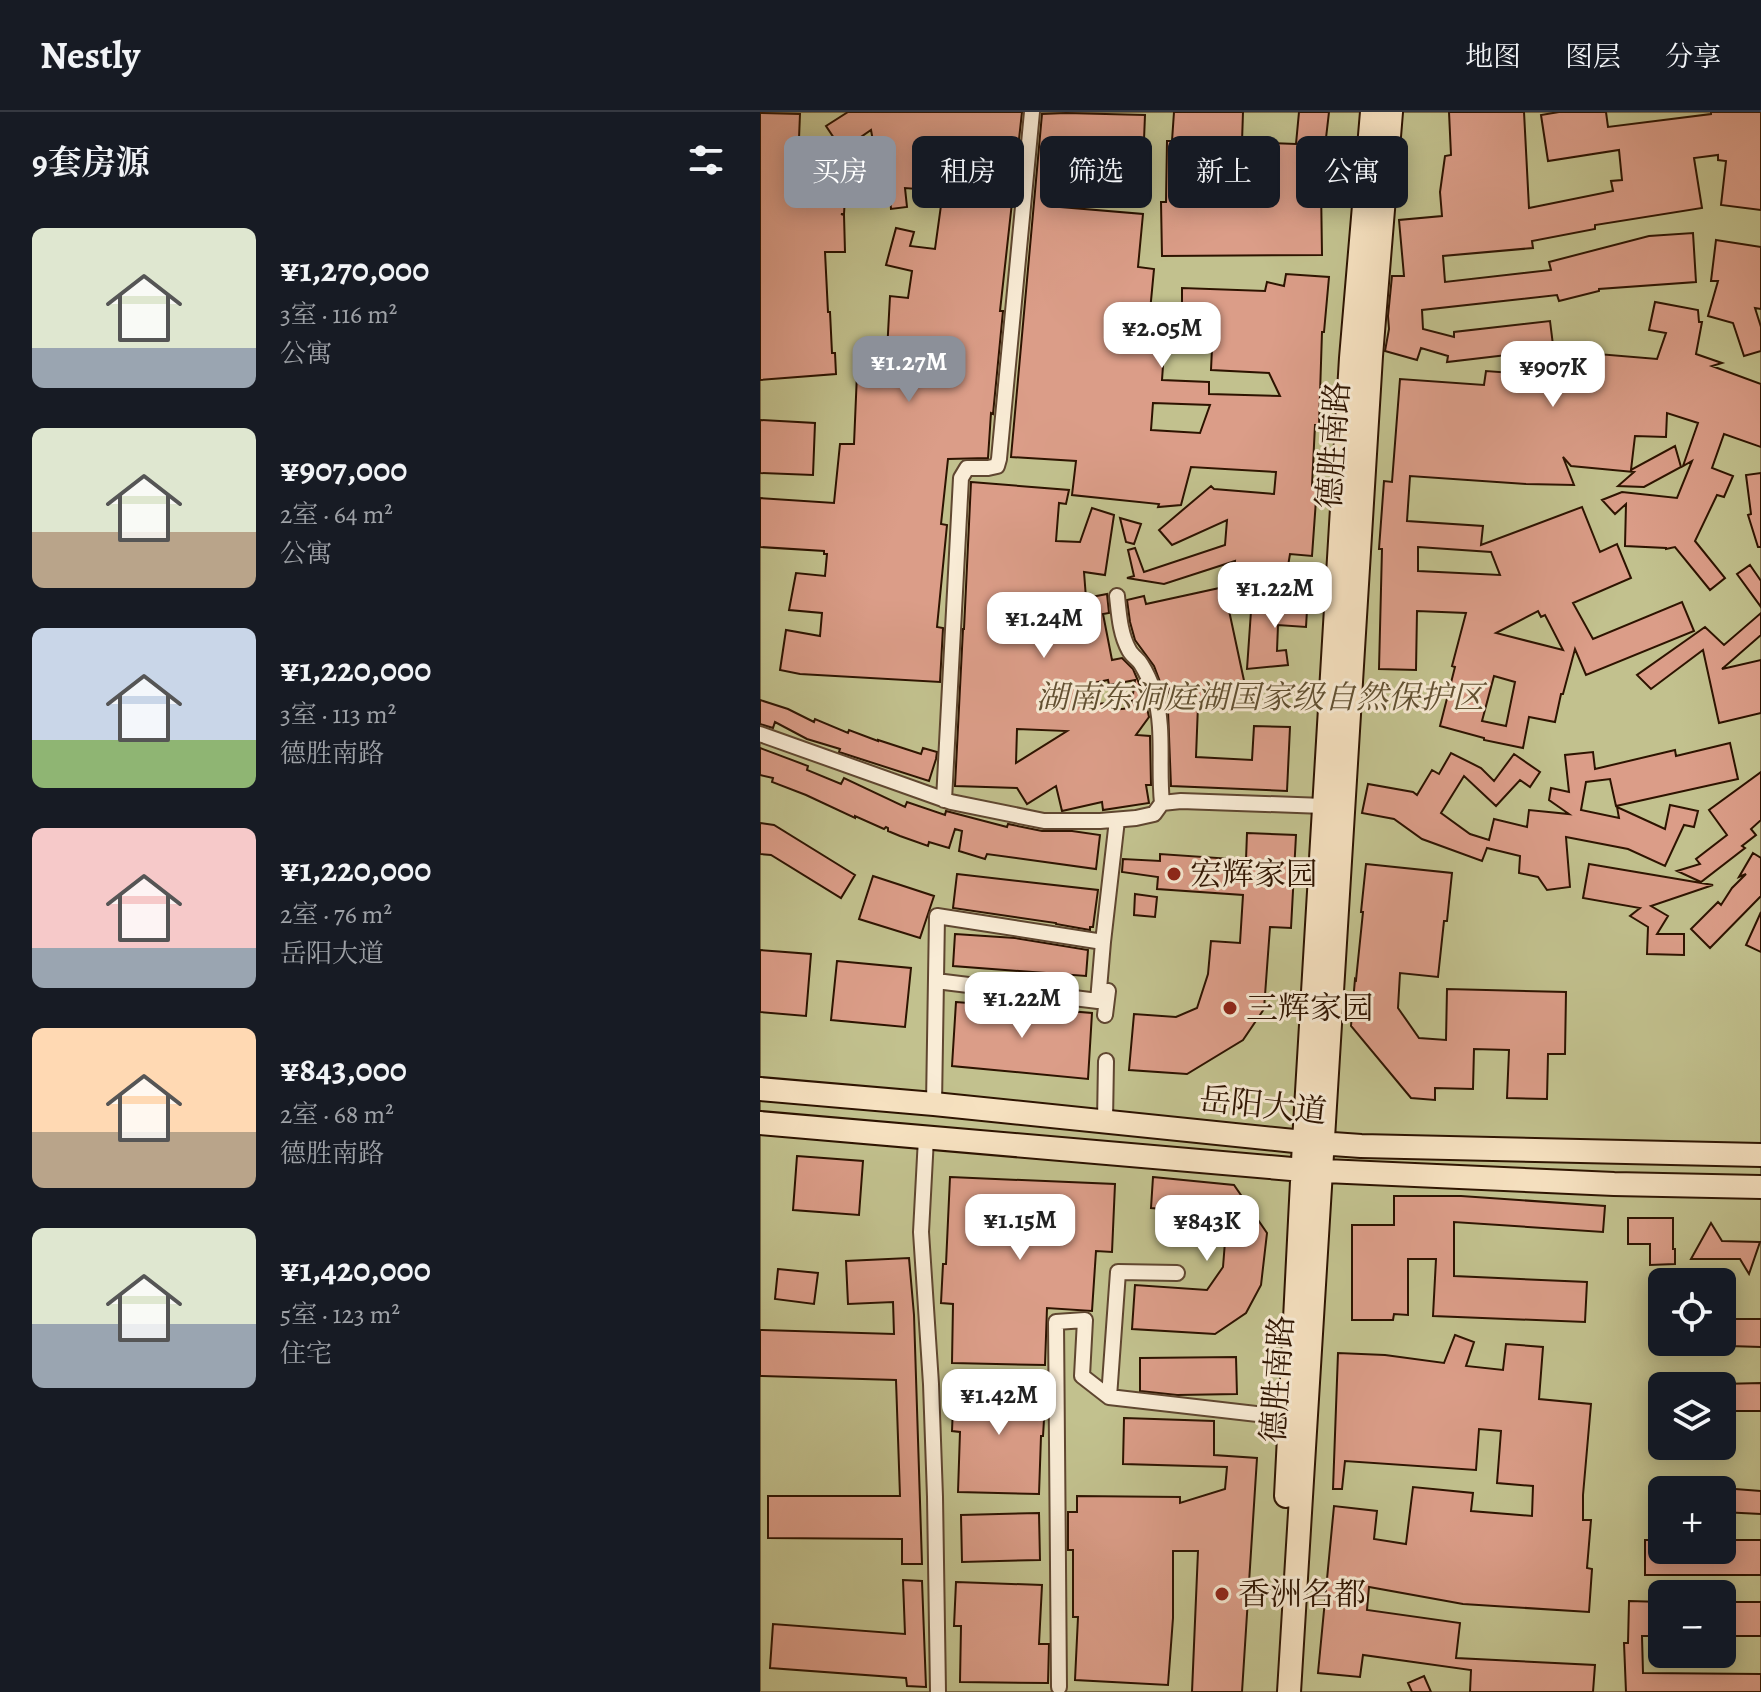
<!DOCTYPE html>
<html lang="zh">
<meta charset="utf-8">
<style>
:root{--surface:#171b24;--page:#20242c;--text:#f1f3f6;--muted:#9ea1a6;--line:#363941;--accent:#8c9099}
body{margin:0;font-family:Alegreya,"Noto Serif SC",serif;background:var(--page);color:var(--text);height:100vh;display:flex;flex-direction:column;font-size:30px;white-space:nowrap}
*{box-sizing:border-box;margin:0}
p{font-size:26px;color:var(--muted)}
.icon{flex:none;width:44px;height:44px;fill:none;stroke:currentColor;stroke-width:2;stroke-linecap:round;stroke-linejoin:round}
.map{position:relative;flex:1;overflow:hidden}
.drawer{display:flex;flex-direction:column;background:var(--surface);width:760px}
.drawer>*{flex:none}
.guide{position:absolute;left:24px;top:24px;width:760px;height:72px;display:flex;gap:16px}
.controls{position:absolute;left:888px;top:1156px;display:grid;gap:16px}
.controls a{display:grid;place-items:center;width:88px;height:88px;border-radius:12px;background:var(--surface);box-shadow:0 4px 20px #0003;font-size:40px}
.price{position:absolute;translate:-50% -68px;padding:0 18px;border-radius:16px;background:#fff;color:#222;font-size:26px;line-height:52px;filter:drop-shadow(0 2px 4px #0008)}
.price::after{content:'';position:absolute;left:50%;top:48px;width:24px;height:18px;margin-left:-12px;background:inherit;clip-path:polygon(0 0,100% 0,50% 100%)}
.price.current{background:var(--accent);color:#fff}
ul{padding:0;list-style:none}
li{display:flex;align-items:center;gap:24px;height:200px;padding:0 32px}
li span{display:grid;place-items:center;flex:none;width:224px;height:160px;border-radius:12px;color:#555}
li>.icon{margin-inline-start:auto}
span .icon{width:96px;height:96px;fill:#fffc;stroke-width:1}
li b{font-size:34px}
h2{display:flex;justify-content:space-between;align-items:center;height:96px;padding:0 32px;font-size:34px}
.chip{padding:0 28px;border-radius:12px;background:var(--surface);box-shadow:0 4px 20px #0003;font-size:28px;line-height:72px}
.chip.current{background:var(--accent);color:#fff}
header{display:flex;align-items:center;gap:48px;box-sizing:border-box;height:112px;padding:0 40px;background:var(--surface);border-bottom:2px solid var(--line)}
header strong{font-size:38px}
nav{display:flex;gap:44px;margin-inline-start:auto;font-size:28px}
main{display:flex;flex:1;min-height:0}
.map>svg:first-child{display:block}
.green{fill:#c2c18e;stroke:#786a47;stroke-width:2;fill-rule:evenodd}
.building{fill:#db9d88;stroke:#2d1300;stroke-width:2;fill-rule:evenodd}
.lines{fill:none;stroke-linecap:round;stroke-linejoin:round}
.minor-casing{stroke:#5f4630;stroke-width:18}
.primary-casing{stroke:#2d1300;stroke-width:26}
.minor{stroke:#f9ecd6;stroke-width:14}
.primary{stroke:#f6e1c0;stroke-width:22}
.poi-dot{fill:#8f2418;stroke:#f9ecd6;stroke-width:3}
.labels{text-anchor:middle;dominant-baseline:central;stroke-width:6;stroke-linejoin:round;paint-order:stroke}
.street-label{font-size:32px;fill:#2d1300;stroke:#f9ecd6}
.park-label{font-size:32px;font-style:italic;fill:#615032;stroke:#f9ecd6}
.poi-label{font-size:32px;fill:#2d1300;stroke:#f9ecd6;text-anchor:start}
</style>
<header>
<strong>Nestly</strong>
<nav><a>地图</a><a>图层</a><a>分享</a></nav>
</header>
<main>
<section class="drawer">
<h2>9套房源<svg class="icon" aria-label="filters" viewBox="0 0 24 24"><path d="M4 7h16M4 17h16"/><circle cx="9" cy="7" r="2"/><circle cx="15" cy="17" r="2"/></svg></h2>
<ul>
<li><span style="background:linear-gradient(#dfe7d0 75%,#9aa5b1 0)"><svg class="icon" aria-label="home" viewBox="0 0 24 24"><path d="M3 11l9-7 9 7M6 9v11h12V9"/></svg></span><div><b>¥1,270,000</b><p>3室 · 116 m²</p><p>公寓</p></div></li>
<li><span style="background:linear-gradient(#dfe7d0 65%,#b9a48a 0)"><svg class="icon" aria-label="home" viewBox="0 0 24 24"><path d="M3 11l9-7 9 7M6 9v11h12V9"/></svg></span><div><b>¥907,000</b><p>2室 · 64 m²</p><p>公寓</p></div></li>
<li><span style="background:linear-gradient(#c9d6e8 70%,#8fb573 0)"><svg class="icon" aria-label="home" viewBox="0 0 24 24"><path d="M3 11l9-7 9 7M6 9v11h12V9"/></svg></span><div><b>¥1,220,000</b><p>3室 · 113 m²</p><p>德胜南路</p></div></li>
<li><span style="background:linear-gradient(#f6c9c9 75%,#9aa5b1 0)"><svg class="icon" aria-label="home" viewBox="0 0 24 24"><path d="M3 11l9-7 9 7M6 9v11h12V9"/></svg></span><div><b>¥1,220,000</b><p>2室 · 76 m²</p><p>岳阳大道</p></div></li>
<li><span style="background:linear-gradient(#ffd9b3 65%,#b9a48a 0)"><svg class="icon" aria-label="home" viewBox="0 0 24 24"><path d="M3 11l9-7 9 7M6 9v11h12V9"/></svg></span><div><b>¥843,000</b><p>2室 · 68 m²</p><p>德胜南路</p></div></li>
<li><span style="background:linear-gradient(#dfe7d0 60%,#9aa5b1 0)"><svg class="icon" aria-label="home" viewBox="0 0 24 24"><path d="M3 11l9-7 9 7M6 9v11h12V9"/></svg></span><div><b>¥1,420,000</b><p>5室 · 123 m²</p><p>住宅</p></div></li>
</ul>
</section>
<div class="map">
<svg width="1001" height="1580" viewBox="0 0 1001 1580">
<rect width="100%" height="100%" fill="#f6e1c0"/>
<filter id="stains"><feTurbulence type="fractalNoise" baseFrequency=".0025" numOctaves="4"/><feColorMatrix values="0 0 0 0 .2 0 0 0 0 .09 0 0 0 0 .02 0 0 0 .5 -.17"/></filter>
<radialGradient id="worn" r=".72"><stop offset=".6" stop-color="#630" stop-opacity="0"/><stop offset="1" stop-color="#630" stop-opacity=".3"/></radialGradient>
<path class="green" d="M0 0H1001V1580H0ZM902 1170H962V1230H902ZM902 1274H962V1334H902ZM902 1378H962V1438H902ZM902 1482H962V1542H902Z"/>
<path class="building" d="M88 0H262L240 199H243L233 302 231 301 228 346 188 347 181 412 187 413 177 515 183 516 180 570 40 562 20 558 26 518 60 524 62 501 29 498 36 461 65 464 67 442H64V439L0 435V386L74 391 80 332H94L98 238 127 240 130 184 148 186 152 159 126 153 136 116 154 120 150 134 175 137 183 79 145 76 147 95 131 97 130 85 109 88 106 64 119 62 111 18 82 38 66 14Z
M414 0H483L482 30 536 32 539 0H569L566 26H564L563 74H561L562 143 402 144 401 90H406L407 29H412Z
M689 0H764L769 96 853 79 851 69 862 68 859 38 788 49 781 3 799 0H846L848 15 951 2V0H1001V98L961 93 966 49 958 48V43L934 46 942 96 835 113V117L772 129 773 136 683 144 685 170 791 158 789 150 889 124 933 121 936 170 839 177V179L799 189 797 183 662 198 663 217 694 225V220L790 209 795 249 835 252 838 242 897 247 906 221 889 218 895 190 938 198 939 210H942L936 242 962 251 952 254 1001 272V335L964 322 952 356 973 364 964 385 957 383 935 429 965 466 950 478 915 435 906 437V436L865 434 866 392 855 402 842 388 862 380 917 386 932 349 923 354 938 311 907 301 906 325 875 324 871 358 915 334 921 355 884 375 858 374 874 360 811 354 803 345 814 373 766 372 650 364 647 409 723 414 721 433 822 395 840 440 857 432 871 466 813 491 833 527 922 490 934 519 826 563 815 537 803 582H801L795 610 769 605 763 636 724 628V626L680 614 695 555 692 554 706 501 657 499 656 558 619 557 622 437H619L624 369 632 370 640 267 724 273 726 259 780 263 782 239 687 250 688 244 661 236 657 248 625 239 629 217 628 204 632 164H644L639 108 682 104 680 80 685 44 691 43ZM658 435 731 440 740 463 658 459ZM778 499 781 505 785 503 803 538 736 521ZM734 564 755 570 746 614 722 609Z
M0 1 40 2 38 51 83 49 85 85 84 102H81L84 103 85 140H65L68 200H70L72 241H75L76 262 0 268Z
M306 1 385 3 382 77 291 72 289 94 383 102 378 155 394 157 389 210 406 211 402 268 449 270V282L520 284 509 261 451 258 453 214H422V176L505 179 507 170 524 174 526 162 569 165 564 220H562L559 313H555L552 374H557L552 444 530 442 524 478 473 470 475 449 404 472 367 466 374 464 368 438 375 436 384 460 465 433 467 408 412 433 399 418 451 374 454 377 514 382 516 360 431 355 421 393 398 395 399 392 312 383 316 349 251 345 282 2ZM393 291 450 293 440 321 391 318Z
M956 128 1001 135V197L995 196 1001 215V239L984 244 973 211 948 204 958 169H951Z
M0 308 55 311 53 363 0 361Z
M1001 361V435H998L988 403 991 402 986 363Z
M211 370 309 378 306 392 299 391 296 429 320 430 332 396 354 403 345 463 324 460 326 486 347 482 349 501 343 502 352 548 362 546 373 557 384 583 389 605 376 623 390 624 391 673H386L389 691 343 698 342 690 302 699 296 674 267 692 257 676 195 674 203 517H204ZM348 568 349 573 375 568 371 596 352 598 351 591 328 592V572ZM257 617 307 619 256 651Z
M360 406 381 412 374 432 366 430Z
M990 453 1001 469V495L977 462Z
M464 475 486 578 464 573 471 589 438 593 436 645 492 648 494 614 530 615 527 679 411 674 408 599 409 578 405 583 394 554 375 528 370 510 367 488 384 484 386 492Z
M519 479 548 481 546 515 518 513 517 539 526 538 528 553 487 557 491 499 518 501Z
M1001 501V523L962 557 1001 548V601L959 611 943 538 891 577 877 563 945 515 964 533Z
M0 588 28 597 54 610 55 607 88 621 89 618 118 629V628L161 642 163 636 177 640 176 647 169 669 79 640 80 637 47 627 15 610 13 616 0 612Z
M970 631 978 667 856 694 850 667 826 670 821 698 859 706 857 695 905 717 910 693 938 699 934 715 924 713 905 754 868 737 806 725 810 775 787 778 778 765 759 761 760 744 727 736 722 749 662 727 634 707 602 701 608 672 653 680 657 683 672 658 679 662 691 641 721 656 734 669 754 642 780 660 770 675 760 668 736 694 704 664 681 701 710 722 729 728 734 707 767 715 769 698 809 702 789 688 791 676 809 680 805 643 833 640 835 657 915 638 916 644Z
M0 636 48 654 47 658 81 672 84 666 145 695 147 690 185 703 186 699 247 715 248 712 282 719H312L340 723 336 757 227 742 225 747 199 739 202 719 195 717 189 736 169 730 168 734 140 724 128 719V716L126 715 124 717 95 704V706L46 683 12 670 13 666 0 663Z
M1001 660V708L991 717 996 723 982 734 985 736 941 770 917 759 940 752 936 747 967 723 949 698Z
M0 711 14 713 95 763 81 786 11 743 0 742Z
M487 721 536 723 531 816 510 815 504 897 483 928 427 962 369 958 374 902 416 905 437 896 448 862 451 829 480 831 483 783 397 777 398 765 362 760 363 747 400 749V742L486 748Z
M993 741 1001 746V784L950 836 931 817 958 790 961 793 972 776 986 762 979 765Z
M606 752 692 761 687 809H684L678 865 640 861 638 896 659 926 686 928 687 877 806 880 805 942H788L787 987 747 986 749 938 714 937 713 977 675 976V988L651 986 591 914 595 867 596 868 603 800H601Z
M829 752 953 773 891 794 908 804 897 822H924V843L887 842 888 815 870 804 880 796 823 786Z
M197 762 338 778 333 815H330V818L296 812V811L193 796Z
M113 764 174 784 160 826 99 807Z
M375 782 397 785 395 805 374 803Z
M1001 800V840L986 833Z
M195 822 255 826 328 838 326 864 193 854Z
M0 838 51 842 46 904 0 900Z
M77 849 151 856 145 915 71 908Z
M196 890 332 901 328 967 192 954Z
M37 1044 103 1049 99 1103 33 1098Z
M190 1065 355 1072 352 1140 336 1139 332 1199 287 1196 285 1253 192 1251 193 1192 181 1191 183 1152H186Z
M393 1065 474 1073 507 1121 501 1173 486 1201 455 1222 372 1217 375 1173 447 1178 463 1155 466 1117 430 1099 391 1096Z
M634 1084H701L845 1094 843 1120 694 1110V1164L827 1170 825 1210 673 1204 676 1147H648V1203L634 1202 633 1208H592V1113H634Z
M868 1106H913V1137H915V1152L890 1153V1132H868Z
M951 1111 962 1129 1000 1130 989 1162 980 1147H931Z
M149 1146 154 1203 162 1452H142V1427L8 1426V1384H140L136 1268 0 1264V1218L134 1222 133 1190 88 1192 86 1149Z
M18 1157 58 1161 54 1192 15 1187Z
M971 1207H1001V1235L970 1234Z
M695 1223 714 1230 706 1254 743 1258 746 1232 783 1235 779 1287 831 1292 823 1383V1408H831L827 1456 832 1457 829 1500 703 1492 609 1475 607 1498 700 1511 696 1546 835 1553 833 1580H710L711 1558 603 1543 600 1565 558 1561 574 1394 617 1399 614 1427 646 1432 653 1375 713 1381 711 1399 772 1404 773 1374 737 1371 741 1319 719 1317 716 1358 585 1349 582 1377H573L578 1241 625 1243 684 1251Z
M476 1245 477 1282 417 1283 380 1279V1246Z
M194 1270 286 1275 283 1324H281L279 1382 198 1380 200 1320 192 1319Z
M1001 1271V1299H962V1272Z
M890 1273H902V1301H891Z
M364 1306 454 1309V1343L497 1346 482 1580H432L438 1439H413V1506L408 1573 315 1568 318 1505H313V1438H308V1400H317V1384L420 1385V1391L465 1377 467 1355 363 1352Z
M962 1376 1001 1379V1402L962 1400Z
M279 1401 280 1448 202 1450 201 1403Z
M885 1428H902V1438H962V1428H1001V1463H885Z
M143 1468 162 1469 166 1575 147 1574 146 1566 10 1556 13 1512 145 1522Z
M196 1470 282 1473 279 1532H289L288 1571 200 1570 201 1514H194Z
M869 1489 902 1490V1524H882L883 1561 1001 1562V1580H866L864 1531H868Z
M962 1490H1001V1524H962Z
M664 1564 671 1580H652L648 1571Z"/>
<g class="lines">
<g class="minor-casing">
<path id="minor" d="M357 484C359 502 360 522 369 538 372 544 378 547 381 552 386 560 391 571 394 580 405 616 398 654 402 691
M0 622 191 690 284 709H340L376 706 394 702 402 691 421 689 564 694
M184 688 201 366 207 356H228L237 354 239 347 272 0
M176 869 338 889 343 830
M345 903 348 879
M174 992 177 804 343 830 357 708
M345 1009 346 949
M166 1026 161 1120 171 1272 175 1385 178 1580
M417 1161 358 1160 349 1285 531 1306
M299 1575 296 1210 325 1208 322 1264 349 1285"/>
</g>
<g class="primary-casing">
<path id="primary" d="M0 977 174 992 544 1030 601 1034 1001 1043
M0 1011 543 1058 854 1072 1001 1075
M526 1384 544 1030 591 246 612 0
M529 1580 611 244 631 0"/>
</g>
<use href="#minor" class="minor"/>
<use href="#primary" class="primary"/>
</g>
<g class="poi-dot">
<circle cx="414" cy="762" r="8"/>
<circle cx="470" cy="896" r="8"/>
<circle cx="462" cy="1482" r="8"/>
</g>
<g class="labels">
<g class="street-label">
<text transform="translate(573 333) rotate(-86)">德胜南路</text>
<text transform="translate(503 993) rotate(6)">岳阳大道</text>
<text transform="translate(517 1267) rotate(-86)">德胜南路</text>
</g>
<g class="park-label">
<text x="500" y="585">湖南东洞庭湖国家级自然保护区</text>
</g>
<g class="poi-label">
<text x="430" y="762">宏辉家园</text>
<text x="486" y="896">三辉家园</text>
<text x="478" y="1482">香洲名都</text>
</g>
</g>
<rect width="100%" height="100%" filter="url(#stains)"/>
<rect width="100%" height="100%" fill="url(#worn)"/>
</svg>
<div class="controls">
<a><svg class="icon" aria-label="locate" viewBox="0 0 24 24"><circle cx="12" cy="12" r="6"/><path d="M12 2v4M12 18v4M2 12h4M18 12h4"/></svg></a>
<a><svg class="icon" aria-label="layers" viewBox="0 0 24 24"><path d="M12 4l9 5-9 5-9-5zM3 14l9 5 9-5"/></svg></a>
<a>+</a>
<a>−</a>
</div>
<b class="price" style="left:402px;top:258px">¥2.05M</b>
<b class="price current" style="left:149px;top:292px">¥1.27M</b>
<b class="price" style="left:793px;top:297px">¥907K</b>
<b class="price" style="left:515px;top:518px">¥1.22M</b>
<b class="price" style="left:284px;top:548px">¥1.24M</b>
<b class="price" style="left:262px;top:928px">¥1.22M</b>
<b class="price" style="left:260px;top:1150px">¥1.15M</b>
<b class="price" style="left:447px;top:1151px">¥843K</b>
<b class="price" style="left:239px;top:1325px">¥1.42M</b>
<div class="guide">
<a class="chip current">买房</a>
<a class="chip">租房</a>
<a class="chip">筛选</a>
<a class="chip">新上</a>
<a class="chip">公寓</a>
</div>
</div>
</main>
